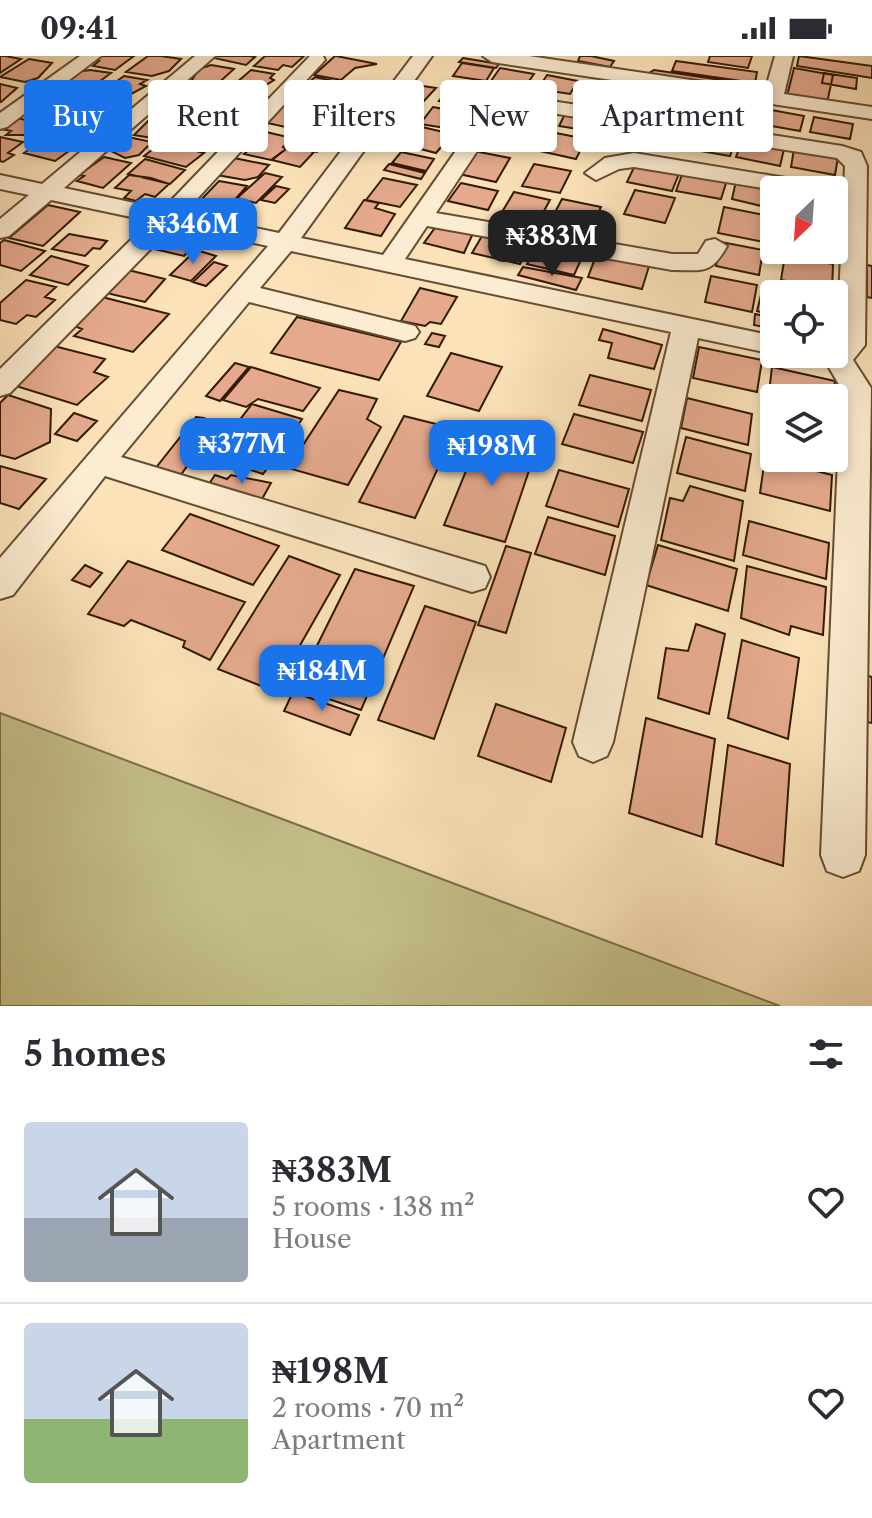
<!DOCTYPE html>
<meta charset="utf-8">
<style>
:root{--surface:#fff;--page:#f7f7f7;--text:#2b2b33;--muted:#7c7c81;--line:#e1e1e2;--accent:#1a73e8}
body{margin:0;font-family:"Libre Caslon Text",serif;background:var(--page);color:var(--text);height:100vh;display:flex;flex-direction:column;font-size:30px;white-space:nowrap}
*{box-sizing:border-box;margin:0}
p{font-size:26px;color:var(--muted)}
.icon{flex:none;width:44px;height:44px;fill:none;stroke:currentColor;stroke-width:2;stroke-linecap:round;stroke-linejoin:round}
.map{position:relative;height:950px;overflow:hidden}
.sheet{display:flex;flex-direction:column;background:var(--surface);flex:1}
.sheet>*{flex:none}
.top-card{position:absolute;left:24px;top:24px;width:824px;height:72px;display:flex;gap:16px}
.needle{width:52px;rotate:205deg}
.tools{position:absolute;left:760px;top:120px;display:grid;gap:16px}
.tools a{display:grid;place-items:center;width:88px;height:88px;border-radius:8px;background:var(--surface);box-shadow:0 4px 12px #0003;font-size:40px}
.price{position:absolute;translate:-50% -68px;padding:0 18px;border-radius:16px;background:var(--accent);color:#fff;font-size:26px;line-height:52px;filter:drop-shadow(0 2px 4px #0008)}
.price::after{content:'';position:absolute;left:50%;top:48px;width:24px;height:18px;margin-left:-12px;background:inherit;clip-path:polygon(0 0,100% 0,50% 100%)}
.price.active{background:#222;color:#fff}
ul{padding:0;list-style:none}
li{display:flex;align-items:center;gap:24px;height:200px;padding:0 24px}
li+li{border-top:2px solid var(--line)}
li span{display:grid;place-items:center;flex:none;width:224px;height:160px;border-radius:8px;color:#555}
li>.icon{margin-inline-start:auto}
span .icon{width:96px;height:96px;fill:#fffc;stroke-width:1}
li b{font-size:34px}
h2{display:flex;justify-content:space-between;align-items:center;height:96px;padding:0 24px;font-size:34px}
.chip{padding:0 28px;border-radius:8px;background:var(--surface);box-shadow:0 4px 12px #0003;font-size:28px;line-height:72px}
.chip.active{background:var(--accent);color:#fff}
.status{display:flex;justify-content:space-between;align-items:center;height:56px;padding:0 40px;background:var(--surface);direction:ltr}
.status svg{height:22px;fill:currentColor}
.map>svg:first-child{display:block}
.green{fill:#c5c18a;stroke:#7c6e48;stroke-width:2}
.building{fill:#e5aa8e;stroke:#331a05;stroke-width:2}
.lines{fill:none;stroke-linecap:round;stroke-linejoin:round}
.minor-casing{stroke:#654c32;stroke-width:4}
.minor{fill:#fcecd1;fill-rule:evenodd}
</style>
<div class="status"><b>09:41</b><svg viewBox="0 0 49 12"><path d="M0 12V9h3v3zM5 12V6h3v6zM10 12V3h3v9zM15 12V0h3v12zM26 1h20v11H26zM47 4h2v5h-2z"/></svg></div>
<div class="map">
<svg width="872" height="950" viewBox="0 0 872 950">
<rect width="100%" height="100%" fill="#fbe2b8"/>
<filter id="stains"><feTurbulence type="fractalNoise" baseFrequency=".0025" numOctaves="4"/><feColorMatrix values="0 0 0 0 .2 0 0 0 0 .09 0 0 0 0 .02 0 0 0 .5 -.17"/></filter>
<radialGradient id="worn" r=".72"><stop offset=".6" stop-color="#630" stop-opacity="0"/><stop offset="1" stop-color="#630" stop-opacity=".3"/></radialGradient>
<path class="green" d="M0 657 780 950H0Z"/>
<path class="building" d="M0 0H5L21 3 0 17Z
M98 0H134L115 14 93 10 99 5 93 3Z
M148 0H161L181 3 169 15 152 20 126 16Z
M216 0H250L255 1 246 9 214 2Z
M265 0H304L292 11 283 9 278 14 254 10Z
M335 0H336L377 8 355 12 341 24 314 19Z
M580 0H591L614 5 610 11 578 5Z
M710 0H752L748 12 708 6Z
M799 0 872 10V22L797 10Z
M463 2 499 8 496 12 459 6Z
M29 3 52 7 38 22 25 26 0 21Z
M676 5 757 16 755 27 672 15Z
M462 7 494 12 486 25 453 20Z
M211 9 234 13 214 31 190 27 199 13Z
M500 12 534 18 525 31 491 25Z
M794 12 833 19 827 47 787 40Z
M90 14 111 17 88 34 63 32 67 29 62 27 77 16Z
M251 14 274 18 270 22 274 24 253 37 229 33Z
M654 14 755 29 754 37 651 20 649 17Z
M824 17 857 22 856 33 822 27Z
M547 19 578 25 570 38 538 33Z
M124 20 147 24 140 28 146 30 122 43 99 38Z
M315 21 348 28 324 50 290 43Z
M583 26 619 32 612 45 575 39Z
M0 28 17 32 1 46H0Z
M416 29 436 32 424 45 405 42Z
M185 31 207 34 187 54 164 50Z
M449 32 478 37 468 50 439 45Z
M625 32 664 38 658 52 619 45Z
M679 34 709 39 707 44 677 38Z
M47 35 77 43 51 63 28 58 34 53 29 52Z
M234 38 248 42 245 46 250 48 240 57 228 61 199 55 219 39Z
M670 39 706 45 700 59 664 53Z
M289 44 323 52 303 75 263 66Z
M96 45 116 49 111 54 121 56 98 65 106 69 100 73 64 65Z
M509 45 543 52 533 66 498 59Z
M713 45 750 51 746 66 709 60Z
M433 51 464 57 452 73 420 68Z
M766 53 804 60 800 75 761 68Z
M567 54 603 61 596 76 559 70Z
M540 58 552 60 539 73 497 65 500 60 534 66Z
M154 59 180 63 158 83 134 79Z
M193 61 222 67 216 75 221 78 197 91 166 84Z
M608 61 647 68 640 85 600 78Z
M814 61 853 68 850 83 810 76Z
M16 62 46 68 32 79H6L11 75 1 73Z
M494 67 528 73 515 93 481 86Z
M652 67 692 75 685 93 644 85Z
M61 69 93 75 76 88 48 87 52 83 44 81Z
M422 71 452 78 436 97 405 89Z
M266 76 292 82 283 91 286 93 271 104 244 98 251 92 244 90Z
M551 76 586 83 576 103 540 95Z
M695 76 736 83 730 100 689 93Z
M123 80 152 86 139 99 125 102 109 94Z
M302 80 327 86 317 96 291 90Z
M0 81 23 86 8 97 14 99 3 106 0 105Z
M742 85 784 93 780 110 736 101Z
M162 86 204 97 186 111 144 100Z
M39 87 69 95 55 105 24 97Z
M290 90 314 96 300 111 272 104Z
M794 93 838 101 835 119 791 111Z
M474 95 510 102 496 126 459 118Z
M401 96 434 103 426 115 392 107Z
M104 101 131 107 103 132 77 125 84 120 79 119Z
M234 102 269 109 258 121 245 124 217 119Z
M145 103 185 114 170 128 128 118Z
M636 107 680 115 672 135 627 126Z
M389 108 425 117 421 123 384 114Z
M534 108 571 115 560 137 522 130Z
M683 116 727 124 721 143 676 135Z
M265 117 282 121 256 147 237 142Z
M129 119 151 122 169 128 155 141 145 138 136 145 124 142 131 135 115 132Z
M383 122 417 129 400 151 366 144Z
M219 125 247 130 226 154 197 148Z
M736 125 780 134H774V153L732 143Z
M461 127 498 135 488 154 448 145Z
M276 130 289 133 275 147 261 144Z
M635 134 675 142 665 167 624 158Z
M514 136 550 144 539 164 502 156Z
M562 143 601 151 591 173 551 164Z
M364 144 379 147 375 152 395 158 381 180 345 172Z
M48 149 80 156 43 190 9 182Z
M191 149 231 152 245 156 234 168 183 157Z
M724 151 769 160 764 186 718 177Z
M437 169 474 175 464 197 424 187Z
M170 171 204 179 184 200 150 192Z
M485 175 531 186 520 208 472 197Z
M69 178 107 185 100 193 93 192 85 200 52 193Z
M4 184 45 195 21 215 0 209V187Z
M721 186 763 194 759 219 716 210Z
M539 187 584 197 574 219 527 208Z
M196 194 216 200 191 225 170 219Z
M597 197 650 207 642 233 588 221Z
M785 199 833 208 832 234 781 224Z
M51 200 88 210 68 229 30 219Z
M214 206 227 210 206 230 193 226Z
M867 209 872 210V242L867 241Z
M523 211 582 222 576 234 518 219Z
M124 213 165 223 145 246 102 236Z
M711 220 757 229 752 256 705 246Z
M26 224 56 231 45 241 55 244 36 261 27 259 16 268 0 264V247Z
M764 227 811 238H774V260L757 255Z
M420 232 457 241 441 268 430 266 425 270 401 265Z
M102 241 169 258 133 296 74 280 82 273 72 269Z
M755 258 774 262V273L754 269Z
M297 261 401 286 379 324 271 297Z
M603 273 662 289 654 313 608 302 612 287 599 284Z
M432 277 445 280 439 291 425 288Z
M54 290 105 303 94 316 108 321 77 349 13 329Z
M699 291 762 304 757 336 693 322Z
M451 297 502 311 479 355 427 340Z
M235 307 249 311 220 345 206 340Z
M251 311 320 332 303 355 258 343 246 351 223 344Z
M772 311 835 325 833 342H790L769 337Z
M590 319 651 334 642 365 579 349Z
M339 334 377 343 367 363 381 371 348 429 288 412Z
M8 339 51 353 50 386 15 403 0 399V347Z
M687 342 752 358 748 389 681 372Z
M252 348 302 363 263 418 211 401Z
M74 357 97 365 77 385 55 378Z
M574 358 643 376 633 407 562 388Z
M404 360 456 373 415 462 359 446Z
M196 361 204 362 183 394 195 399 180 420 155 413Z
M767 363 774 365V392L763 390Z
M481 378 537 391 505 486 444 469Z
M686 381 751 398 745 435 677 417Z
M765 402 832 419 830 455 760 437Z
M0 410 46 423 19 453 0 447Z
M559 414 629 433 618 471 546 450Z
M215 419 227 423 231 419 271 427 262 443 209 428Z
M690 430 743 445 734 505 661 484 670 442 683 445Z
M190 458 279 490 253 529 162 494Z
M548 461 615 480 605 519 535 498Z
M749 465 829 487 826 523 743 499Z
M658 489 737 513 728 555 646 529Z
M506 490 531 497 506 577 478 569Z
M289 500 340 519 274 635 218 613Z
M128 505 245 546 210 604 183 591 185 585 131 564 124 570 88 558Z
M85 509 102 517 90 531 72 524Z
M747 510 826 531 823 579 791 570 789 579 741 562Z
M355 513 414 530 361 654 296 632Z
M425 550 476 566 434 683 378 664Z
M696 568 725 578 709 658 658 642 666 592 688 595Z
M742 584 799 602 788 683 728 662Z
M868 620 872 621V667L867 666Z
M293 636 359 659 350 679 284 655Z
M496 648 566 672 551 726 478 700Z
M646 662 715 683 702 781 629 757Z
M728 689 790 708 783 810 716 788Z"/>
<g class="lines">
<g class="minor-casing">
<path id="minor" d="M80 0H101L7 71 0 73V57Z
M195 0H215L64 132 163 153 310 0H323L325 4 184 157 279 177 413 0H432L301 182 383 199 488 49 483 42 493 36 842 90 861 96 867 110 865 289 853 304 871 332 865 799 859 815 843 821 827 815 821 799 841 332 824 303 827 298H834L837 287 845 110 837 102 507 50 436 157 672 198H698L706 185 715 183 727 190C711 219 703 214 672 214L427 170 405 203 774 280V298L698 282 613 686 607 700 593 706 579 700 573 686 671 276 291 195 260 232 415 270 419 276 415 282 405 285 249 246 121 401 485 510 490 521 485 532 472 536 105 420 13 539 0 543V502L268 190 173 170 10 337 0 340V313L150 165 51 144 9 180 0 182V163L29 139 0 133V119L42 128Z
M483 0H529L765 35 775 0H793L784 38 872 51V63L492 6Z
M634 97 816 127 827 134H775L634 111 619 113 596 124 585 117 605 102Z"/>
</g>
<use href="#minor" class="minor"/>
</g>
<rect width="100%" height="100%" filter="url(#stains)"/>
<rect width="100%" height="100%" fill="url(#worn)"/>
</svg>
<div class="tools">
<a><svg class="needle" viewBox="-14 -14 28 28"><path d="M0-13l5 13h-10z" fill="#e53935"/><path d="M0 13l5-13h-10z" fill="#7c7c81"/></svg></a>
<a><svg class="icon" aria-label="locate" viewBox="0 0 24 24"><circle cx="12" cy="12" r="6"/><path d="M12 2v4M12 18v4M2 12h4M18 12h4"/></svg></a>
<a><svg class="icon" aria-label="layers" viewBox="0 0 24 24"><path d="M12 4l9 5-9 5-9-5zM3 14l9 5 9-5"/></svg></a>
</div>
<b class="price" style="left:193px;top:210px">₦346M</b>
<b class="price active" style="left:552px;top:222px">₦383M</b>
<b class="price" style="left:242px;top:430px">₦377M</b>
<b class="price" style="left:492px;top:432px">₦198M</b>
<b class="price" style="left:322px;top:657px">₦184M</b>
<div class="top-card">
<a class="chip active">Buy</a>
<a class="chip">Rent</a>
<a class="chip">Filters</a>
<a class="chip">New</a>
<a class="chip">Apartment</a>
</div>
</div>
<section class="sheet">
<h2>5 homes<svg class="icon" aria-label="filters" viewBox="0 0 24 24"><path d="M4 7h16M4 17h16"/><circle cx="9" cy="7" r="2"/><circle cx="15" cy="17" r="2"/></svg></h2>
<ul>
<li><span style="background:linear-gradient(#c9d6e8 60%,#9aa5b1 0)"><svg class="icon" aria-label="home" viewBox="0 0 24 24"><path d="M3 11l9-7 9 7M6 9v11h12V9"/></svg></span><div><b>₦383M</b><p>5 rooms · 138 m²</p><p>House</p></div><svg class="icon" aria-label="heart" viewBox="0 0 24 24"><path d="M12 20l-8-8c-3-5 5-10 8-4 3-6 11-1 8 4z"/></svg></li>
<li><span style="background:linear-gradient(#c9d6e8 60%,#8fb573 0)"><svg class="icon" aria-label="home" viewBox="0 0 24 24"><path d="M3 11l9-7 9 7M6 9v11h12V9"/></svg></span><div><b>₦198M</b><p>2 rooms · 70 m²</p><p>Apartment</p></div><svg class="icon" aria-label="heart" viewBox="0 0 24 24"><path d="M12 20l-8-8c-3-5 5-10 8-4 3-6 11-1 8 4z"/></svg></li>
</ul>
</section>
